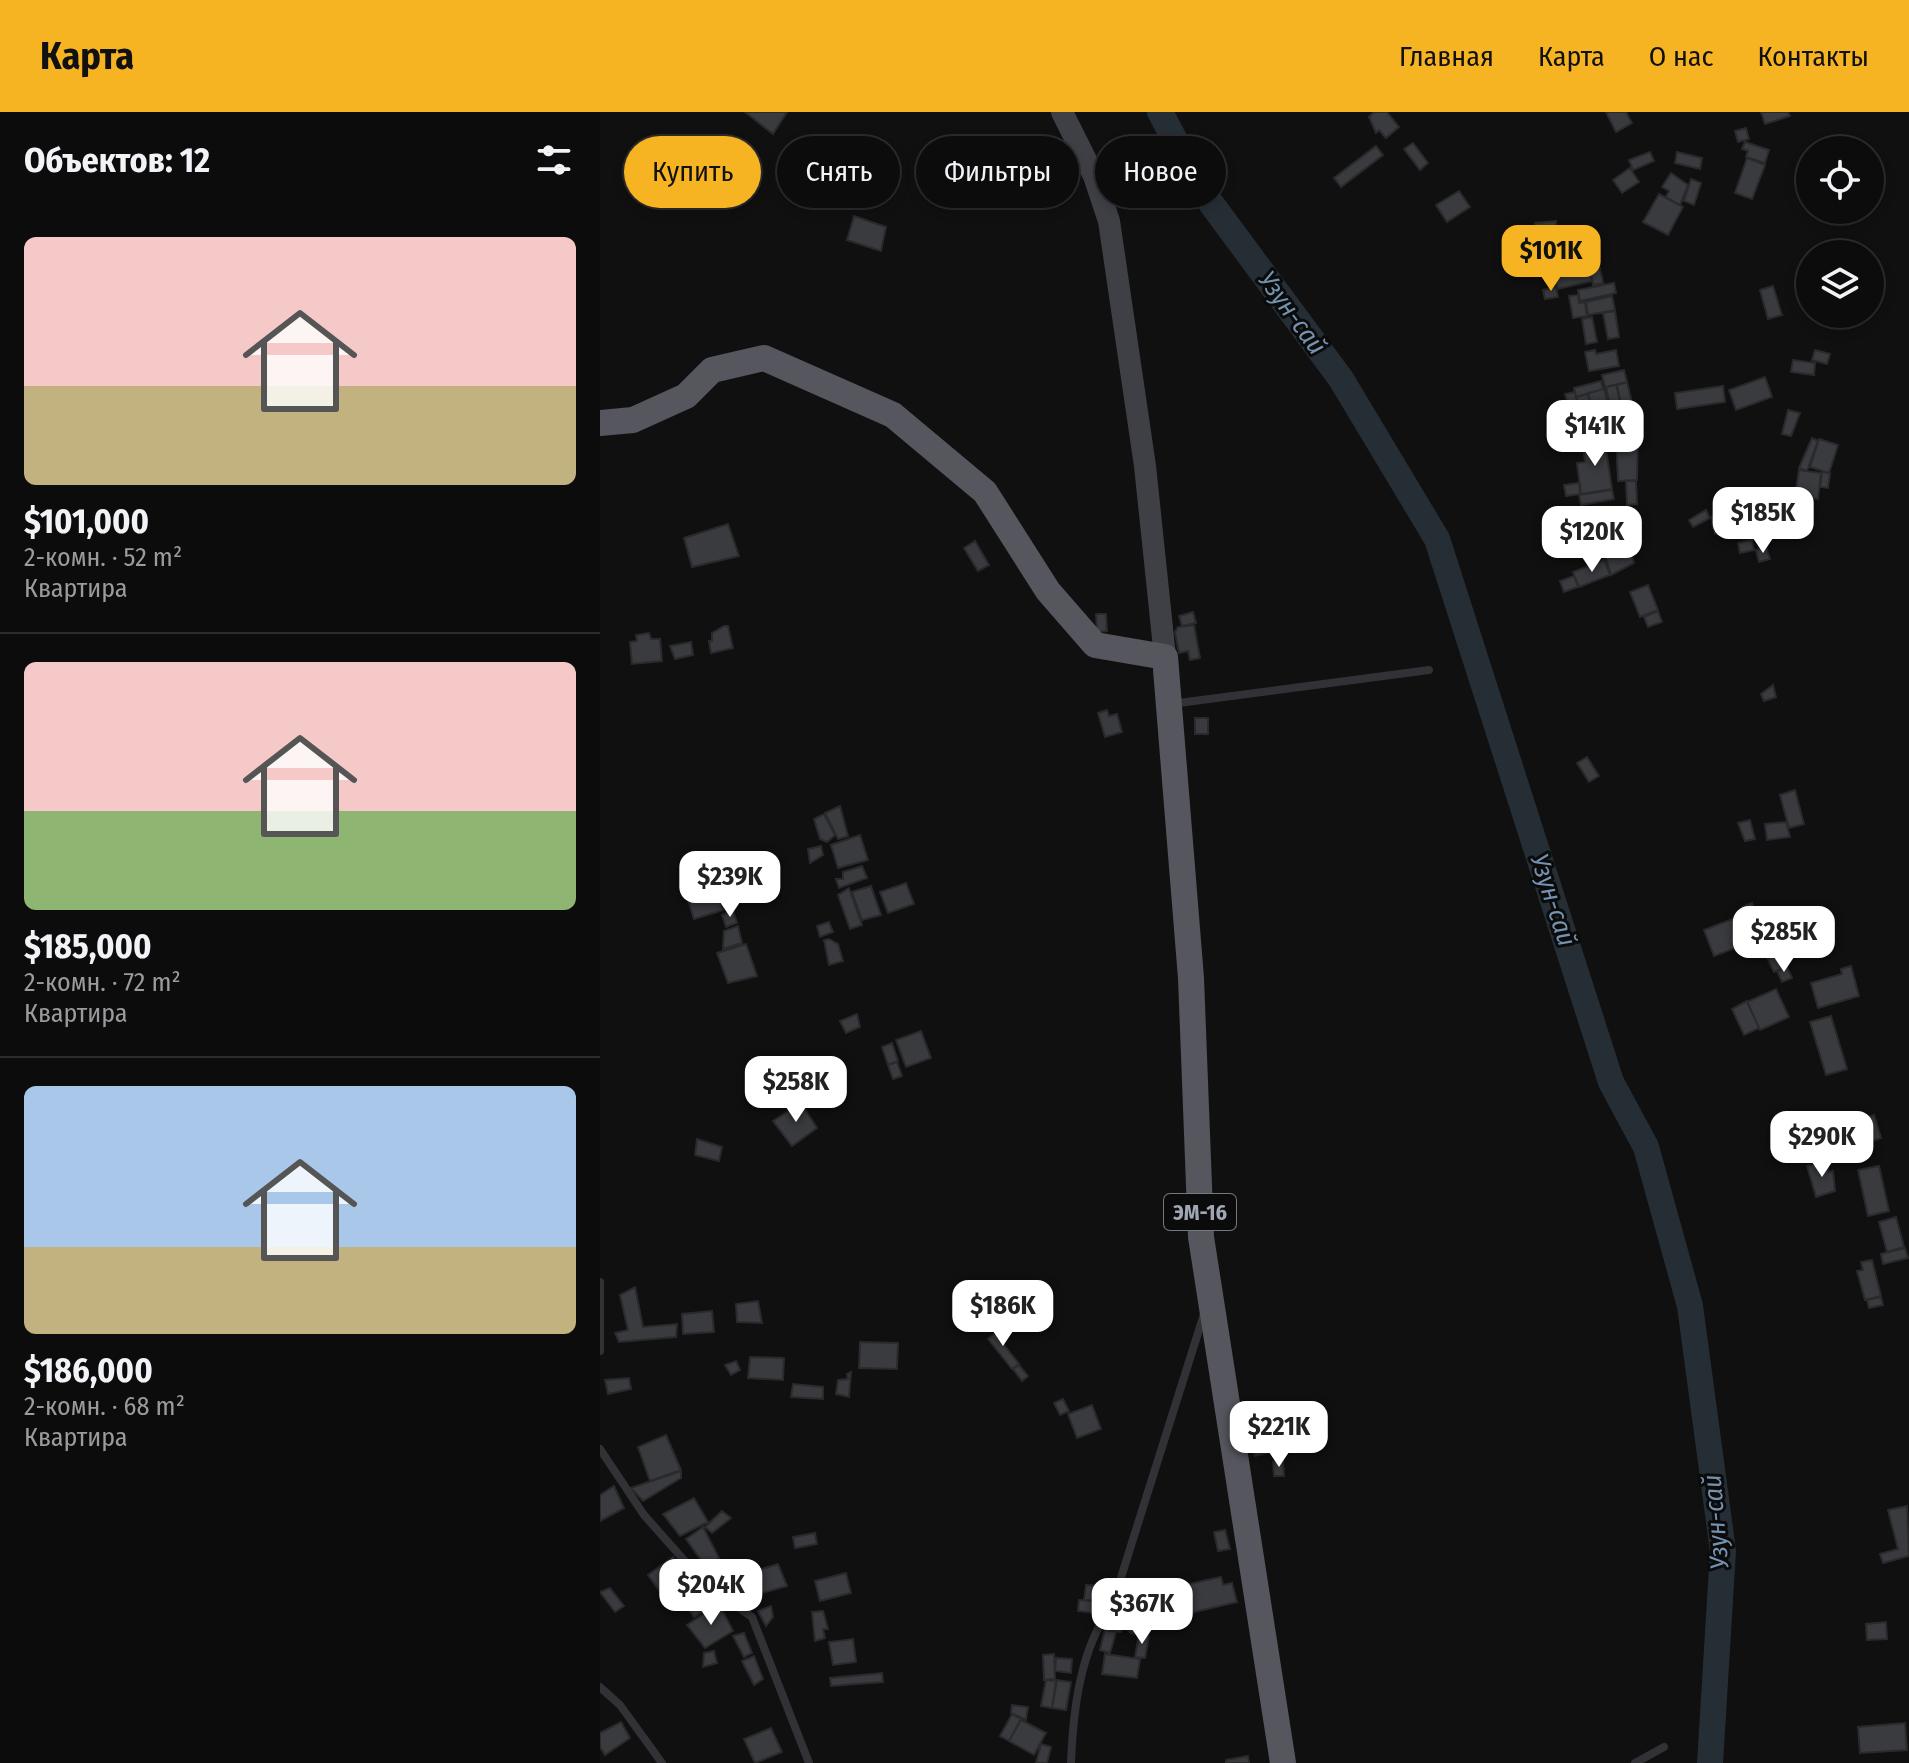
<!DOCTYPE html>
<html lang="ru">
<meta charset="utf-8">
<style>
:root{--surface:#0c0c0d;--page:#1a1a1b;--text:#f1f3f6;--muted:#9a9b9d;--line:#2c2c2e;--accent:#f6b423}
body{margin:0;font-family:"Fira Sans Condensed",sans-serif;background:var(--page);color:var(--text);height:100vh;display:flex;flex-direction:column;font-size:30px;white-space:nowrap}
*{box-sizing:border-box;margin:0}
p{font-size:26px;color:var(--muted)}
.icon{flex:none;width:44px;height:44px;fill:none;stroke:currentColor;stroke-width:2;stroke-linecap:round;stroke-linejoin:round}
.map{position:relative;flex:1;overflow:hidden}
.panel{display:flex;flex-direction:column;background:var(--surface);width:600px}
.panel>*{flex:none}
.top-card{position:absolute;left:24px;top:24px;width:760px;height:72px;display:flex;gap:16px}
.controls{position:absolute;left:1196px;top:24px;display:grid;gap:16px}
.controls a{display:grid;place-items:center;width:88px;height:88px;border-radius:50%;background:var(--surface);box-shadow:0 4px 12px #0003,0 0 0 2px var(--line);font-size:40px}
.price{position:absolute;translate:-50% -68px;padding:0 18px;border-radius:16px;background:#fff;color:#222;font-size:26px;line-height:52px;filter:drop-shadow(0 2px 4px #0008)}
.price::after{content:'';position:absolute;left:50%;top:48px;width:24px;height:18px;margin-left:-12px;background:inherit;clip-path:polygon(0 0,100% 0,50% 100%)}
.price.current{background:var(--accent);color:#111}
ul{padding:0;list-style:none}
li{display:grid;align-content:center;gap:16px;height:424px;padding:0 24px}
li+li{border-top:2px solid var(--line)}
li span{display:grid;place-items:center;height:248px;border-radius:12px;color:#555}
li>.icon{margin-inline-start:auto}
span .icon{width:144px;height:144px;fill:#fffc;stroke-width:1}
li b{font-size:34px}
h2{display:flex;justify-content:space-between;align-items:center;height:96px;padding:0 24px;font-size:34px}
.pill{padding:0 28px;border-radius:36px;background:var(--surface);box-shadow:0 4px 12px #0003,0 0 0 2px var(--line);font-size:28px;line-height:72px}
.pill.current{background:var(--accent);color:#111}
header{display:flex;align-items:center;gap:48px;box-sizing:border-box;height:112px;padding:0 40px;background:var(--accent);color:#111}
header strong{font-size:38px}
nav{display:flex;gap:44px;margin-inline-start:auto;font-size:28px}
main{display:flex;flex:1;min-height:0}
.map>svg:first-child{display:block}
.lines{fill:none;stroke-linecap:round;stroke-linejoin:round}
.river{stroke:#262e35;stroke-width:26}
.building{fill:#3a3b3f;stroke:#2a2a2d;stroke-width:2}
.service{stroke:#313136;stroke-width:8}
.secondary{stroke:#3f4046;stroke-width:22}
.trunk{stroke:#55565e;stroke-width:26}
.labels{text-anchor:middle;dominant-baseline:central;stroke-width:6;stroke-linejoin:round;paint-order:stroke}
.shield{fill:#0b0b0c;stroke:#737881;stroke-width:2}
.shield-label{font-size:22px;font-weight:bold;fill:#a0a6b3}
.water-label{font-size:26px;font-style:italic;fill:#7593b0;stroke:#0b0b0c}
</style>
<header>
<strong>Карта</strong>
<nav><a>Главная</a><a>Карта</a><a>О нас</a><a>Контакты</a></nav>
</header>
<main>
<section class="panel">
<h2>Объектов: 12<svg class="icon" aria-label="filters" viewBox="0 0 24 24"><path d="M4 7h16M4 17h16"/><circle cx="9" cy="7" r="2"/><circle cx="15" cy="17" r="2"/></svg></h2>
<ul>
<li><span style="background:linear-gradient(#f6c9c9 60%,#c2b280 0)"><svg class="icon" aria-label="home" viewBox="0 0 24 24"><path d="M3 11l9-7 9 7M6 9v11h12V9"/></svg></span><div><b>$101,000</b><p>2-комн. · 52 m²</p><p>Квартира</p></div></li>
<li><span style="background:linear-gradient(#f6c9c9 60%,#8fb573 0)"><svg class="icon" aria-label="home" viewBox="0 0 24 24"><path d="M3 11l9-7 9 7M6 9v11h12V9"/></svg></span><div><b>$185,000</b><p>2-комн. · 72 m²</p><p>Квартира</p></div></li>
<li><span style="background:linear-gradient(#a9c7e8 65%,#c2b280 0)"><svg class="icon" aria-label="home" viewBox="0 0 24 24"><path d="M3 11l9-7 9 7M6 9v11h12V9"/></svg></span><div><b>$186,000</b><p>2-комн. · 68 m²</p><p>Квартира</p></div></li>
</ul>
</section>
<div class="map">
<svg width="1309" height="1651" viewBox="0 0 1309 1651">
<rect width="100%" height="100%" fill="#101011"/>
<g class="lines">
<path class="river" d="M560 0 602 79 741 267 837 427 1011 970 1046 1035 1090 1194 1123 1439 1110 1651"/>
</g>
<path class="building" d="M145 0H187L173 22Z
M774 0H787L799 15 786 26 779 18 776 21 769 5Z
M1006 0H1026L1032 11 1016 20Z
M1161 0H1188L1190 4 1165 12Z
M1146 16 1149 27 1138 30 1135 19Z
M1145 30 1169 38 1165 51 1146 45 1148 39 1142 37Z
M813 31 828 51 820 58 804 37Z
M776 34 783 43 741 75 734 66Z
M34 37 67 51 57 77 24 64Z
M1050 40 1054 49 1033 58 1029 48Z
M1077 40 1102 46 1100 57 1075 51Z
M1147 46 1165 53 1152 87 1135 81Z
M1030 56 1039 70 1022 81 1013 68Z
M1071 61 1088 73 1080 93 1066 85 1069 79 1062 75Z
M1091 67 1101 71 1094 93 1084 89Z
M859 79 870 95 847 110 836 93Z
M1059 82 1083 95 1068 123 1043 110Z
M254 104 286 115 281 139 247 128Z
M956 109 957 121 937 123 935 111Z
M958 121V128L941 130 940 123Z
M984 130 992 169 957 177 953 157 961 155 959 145 977 141 975 132Z
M998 147 1003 171 993 173 988 149Z
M1014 171 1016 181 980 189 978 178Z
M1173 174 1182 203 1168 207 1160 178Z
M956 175 958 185 945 187 943 178Z
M978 183 979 191 985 190 987 204 973 206 969 184Z
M1012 184 1015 198 988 203 986 190Z
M1015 199 1019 225 1008 227 1003 201Z
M992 205 997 230 986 232 982 207Z
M995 238 996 242 1016 238 1019 254 989 259 985 240Z
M1215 238 1230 242 1227 252 1212 248Z
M1193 248 1215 251 1214 263 1191 260Z
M1024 258 1027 270 1005 275 1002 263Z
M1165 265 1172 285 1136 298 1129 278Z
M1001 269 1003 277 976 285 974 276Z
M1027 270 1033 295 1022 297 1017 273Z
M1016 273 1022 297 1011 299 1006 275Z
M1123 274 1125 290 1077 297 1075 281Z
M1004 277 1012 307 996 311 988 281Z
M975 280 979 297 970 300 965 282Z
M988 282 993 302 981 305 976 285Z
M1188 298 1200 301 1191 324 1182 322Z
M983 315 985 328 973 329 972 316Z
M1004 324 1012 377 981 382 977 351 985 350 983 335 991 334 990 326Z
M1038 325 1037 368 1018 369 1016 326Z
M1212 326 1218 329 1207 359 1199 356Z
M1219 327 1238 333 1229 361 1210 355Z
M1199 358 1221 361 1218 387 1195 384Z
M1222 360 1230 361 1228 376 1220 375Z
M1026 369H1036L1037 392 1027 393Z
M979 371 980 382 966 384 964 373Z
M1152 376 1154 393 1130 395 1128 378Z
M1012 378 1014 387 981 393 979 383Z
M1159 394 1165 423 1147 426 1142 398Z
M1000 398 1001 404 1019 399 1034 451 1011 463 1000 427 992 429 984 403Z
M1106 398 1110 406 1093 415 1089 408Z
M1133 401 1135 413 1113 416 1112 404Z
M128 412 139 444 92 455 84 426Z
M1130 414 1132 420 1115 422 1114 416Z
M1152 428 1154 438 1140 441 1138 431Z
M375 429 389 453 378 459 364 436Z
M1166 435 1170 447 1159 450 1156 438Z
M1004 448 1010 463 979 475 973 460Z
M974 464 978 475 964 480 960 469Z
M1048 473 1058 498 1040 505 1030 480Z
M1058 499 1062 510 1048 515 1044 505Z
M593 500 596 511 582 514 579 504Z
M496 502H506L507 519 497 520Z
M594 513 600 546 590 548 588 539 579 541 575 520 578 515Z
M124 514H128L133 536 111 541 109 529H112V521Z
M49 521 51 527H60L62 549 32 552 30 530 37 529 36 523Z
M91 530 93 543 75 547 70 534Z
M1173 573 1176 585 1164 589 1161 582Z
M507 598 509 604 517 602 522 620 505 625 498 601Z
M595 606H608V622H595Z
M987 645 999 664 989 670 977 651Z
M1195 678 1204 712 1189 716 1180 683Z
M240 694 248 724 238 727 225 701Z
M224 702 235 723 227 730 220 727 214 707Z
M1150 708 1155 727 1145 729 1138 711Z
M1186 710 1190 725 1167 728 1165 712Z
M260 723 268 748 238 756 231 733Z
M221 734 223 743 210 751 208 737Z
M262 754 267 766 239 776 236 767H243V760Z
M115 771 123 798 94 807 85 779Z
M306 771 314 792 288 801 280 780Z
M271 774 281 803 262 808 252 780Z
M249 776 262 813 250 817 238 783Z
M1152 791 1158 809 1149 812 1142 795Z
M133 798 137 811 126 815 122 803Z
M1135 806 1146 832 1114 844 1104 818Z
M1159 809 1167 826 1156 830 1149 813Z
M229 810 233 820 220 825 217 814Z
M138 814 142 831 123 837 124 819Z
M1227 818 1229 828 1195 835 1193 824Z
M229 827 238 832 243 849 229 853 224 828Z
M1176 829 1187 854 1174 860 1162 835Z
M146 832 157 864 128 871 117 841Z
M1251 854 1259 884 1218 896 1211 871 1242 862 1241 857Z
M1187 855 1192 866 1182 870 1177 859Z
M1176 877 1189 905 1160 918 1147 890Z
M1147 889 1159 916 1144 923 1132 897Z
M257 902 260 915 246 921 240 909Z
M1231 904 1247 957 1226 963 1210 910Z
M321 919 331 946 306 955 296 928Z
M292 931 298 949 288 953 282 935Z
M297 950 302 964 293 967 288 953Z
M190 978 199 990 191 996 184 982Z
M201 991 217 1016 192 1034 173 1009Z
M1274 1003 1281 1026 1270 1030 1262 1007Z
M97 1027 122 1035 119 1049 95 1043Z
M1226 1048 1229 1060 1233 1059 1235 1079 1216 1085 1207 1054Z
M1279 1054 1289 1099 1268 1104 1258 1058Z
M1296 1105 1304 1135 1287 1140 1279 1110Z
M1305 1136 1308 1146 1283 1152 1281 1142Z
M1272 1148 1281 1184 1265 1188 1257 1159 1263 1158 1261 1150Z
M35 1175 43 1215 77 1212 76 1225 19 1230 15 1221 28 1218 20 1183Z
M1281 1185 1283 1193 1269 1196 1267 1188Z
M158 1189 162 1211 137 1210 136 1192Z
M112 1199 114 1220 83 1222 82 1202Z
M401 1216 407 1224 401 1229 419 1252 412 1257 388 1227Z
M260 1230 298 1231 297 1257 259 1256Z
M150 1245 184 1246 183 1268 148 1266Z
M136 1249 140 1258 131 1263 125 1253Z
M419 1253 428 1264 422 1269 413 1257Z
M251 1260 249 1285 236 1282 238 1268 248 1267 247 1262Z
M29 1266 31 1277 8 1282 5 1268Z
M193 1272 223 1275V1287L191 1285Z
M463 1287 469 1299 460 1303 454 1291Z
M492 1293 501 1317 477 1326 468 1302Z
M671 1321 676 1323 679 1338 655 1344 652 1323Z
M66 1323 81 1358 50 1369 38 1335Z
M683 1349 684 1364H674L673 1350Z
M81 1359V1366L43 1389 31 1376Z
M14 1374 24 1396 0 1409V1383Z
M94 1386 108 1410 80 1424 63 1402Z
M1307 1394 1309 1444 1283 1451 1280 1442 1298 1437 1288 1398Z
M122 1399 131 1406 112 1421 105 1415Z
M103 1415 119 1446 106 1455 86 1427Z
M625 1418 630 1437 618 1439 614 1420Z
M215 1421 217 1432 195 1436 193 1425Z
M73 1445 83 1460 61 1481 48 1463Z
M178 1452 187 1474 155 1483 147 1462Z
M246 1461 251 1481 220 1489 215 1469Z
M88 1462 119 1490 94 1505 87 1495 93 1488 77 1471Z
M621 1465 623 1473 632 1471 637 1490 586 1502 580 1474Z
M486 1473 503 1474 502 1489 484 1488Z
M10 1476 24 1494 15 1500 0 1480Z
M479 1488 503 1490 502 1502 478 1499Z
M119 1492 133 1519 105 1536 87 1513Z
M171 1494 173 1505 166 1514 158 1499Z
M223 1499 228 1517H223L225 1526 215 1529 212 1500Z
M513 1508 522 1509 521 1520 512 1519Z
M528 1516a6 6 0 1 1 12 0a6 6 0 1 1-12 0Z
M1286 1510 1287 1527 1267 1528 1266 1512Z
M505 1518 516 1520 510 1541 500 1538Z
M144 1521 152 1541 144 1545 133 1524Z
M539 1522 549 1524 545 1546 535 1545Z
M253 1527 256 1550 233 1553 229 1530Z
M114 1539 117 1551 103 1555 104 1541Z
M454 1542 455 1567 444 1568 443 1543Z
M505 1542 540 1547 537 1566 502 1562Z
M154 1544 163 1567 154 1573 142 1549Z
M456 1546 472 1547 471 1561 455 1559Z
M282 1561 283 1570 231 1574 230 1566Z
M446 1568 456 1569 452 1596 441 1594Z
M457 1568 471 1570 466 1598 452 1596Z
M412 1593 428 1595 426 1608 411 1601Z
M412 1602 421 1607 409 1629 400 1624Z
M421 1608 446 1621 434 1643 409 1629Z
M21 1610 30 1626 5 1643 0 1635V1621Z
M1305 1611 1307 1638 1260 1641 1258 1615Z
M171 1616 182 1640 155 1651 144 1627Z
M441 1632 451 1635 447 1651H436Z
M648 1644 649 1651H626V1648Z"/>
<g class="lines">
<path class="service" d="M571 592 829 558
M0 1170V1239
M0 1337 44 1403 107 1474 152 1505 209 1651
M0 1575 20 1593 62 1651
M471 1651C473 1599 480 1536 512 1494L604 1202
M1035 1651 1064 1635"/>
<path class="secondary" d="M462 0 494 64 509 109 545 354 565 545"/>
<path class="trunk" d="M0 311 33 308 86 284 112 258 164 246 293 303 385 380 448 479 495 533 565 545 591 866 601 1125 683 1651"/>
</g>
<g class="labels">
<rect class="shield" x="564" y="1082" width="72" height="36" rx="6"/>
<g class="shield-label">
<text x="600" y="1100">ЭМ-16</text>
</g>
<g class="water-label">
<text transform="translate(692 201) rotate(54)">Узун-сай</text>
<text transform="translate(953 788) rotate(72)">Узун-сай</text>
<text transform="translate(1116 1410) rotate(-95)">Узун-сай</text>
</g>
</g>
</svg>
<div class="controls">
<a><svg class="icon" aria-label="locate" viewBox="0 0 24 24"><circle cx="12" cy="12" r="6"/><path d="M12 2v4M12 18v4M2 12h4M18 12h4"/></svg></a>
<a><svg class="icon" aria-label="layers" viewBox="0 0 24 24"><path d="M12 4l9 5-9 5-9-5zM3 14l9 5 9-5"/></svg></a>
</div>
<b class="price current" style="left:951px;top:181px">$101K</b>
<b class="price" style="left:995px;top:356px">$141K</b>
<b class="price" style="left:1163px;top:443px">$185K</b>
<b class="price" style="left:992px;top:462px">$120K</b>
<b class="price" style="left:130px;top:807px">$239K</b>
<b class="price" style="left:1184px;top:862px">$285K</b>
<b class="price" style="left:196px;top:1012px">$258K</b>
<b class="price" style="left:1222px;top:1067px">$290K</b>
<b class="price" style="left:403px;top:1236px">$186K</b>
<b class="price" style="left:679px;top:1357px">$221K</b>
<b class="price" style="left:111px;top:1515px">$204K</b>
<b class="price" style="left:542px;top:1534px">$367K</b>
<div class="top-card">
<a class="pill current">Купить</a>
<a class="pill">Снять</a>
<a class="pill">Фильтры</a>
<a class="pill">Новое</a>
</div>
</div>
</main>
